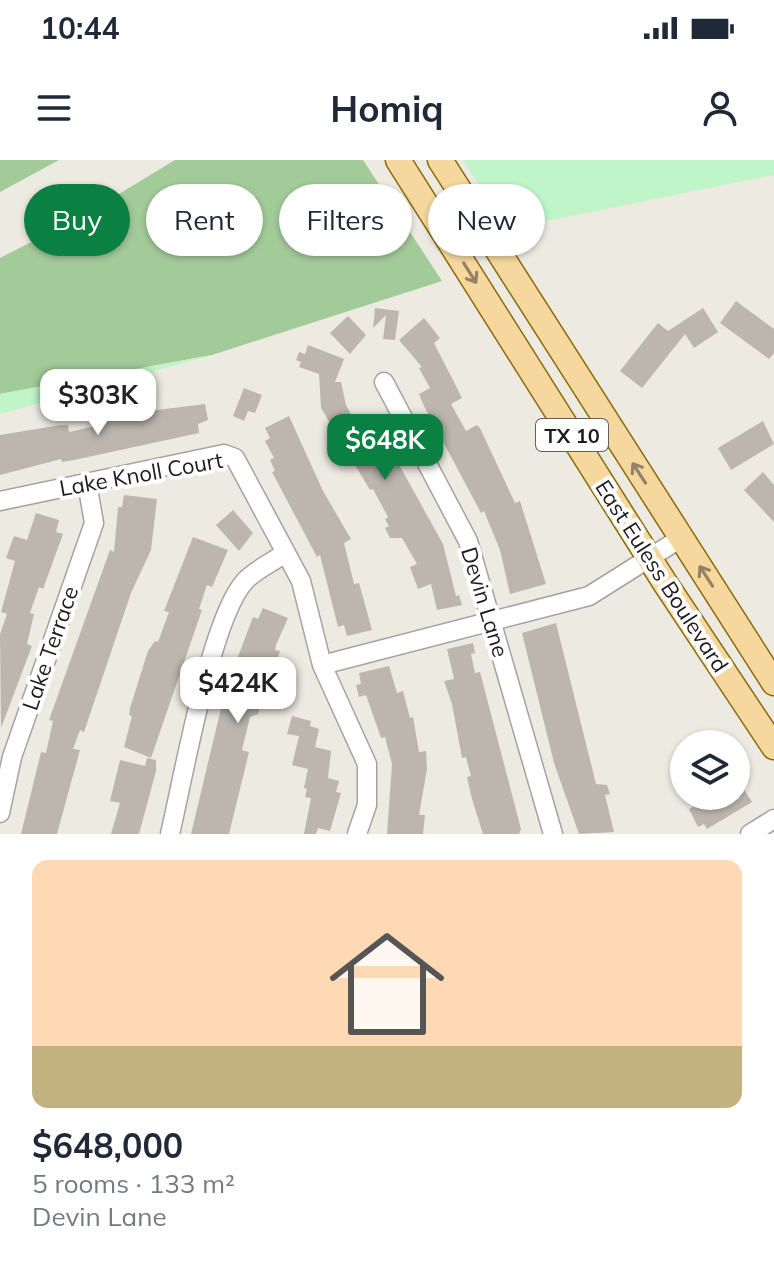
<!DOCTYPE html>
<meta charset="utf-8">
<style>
:root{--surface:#fff;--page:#f6f6f7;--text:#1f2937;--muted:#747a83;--accent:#0b8043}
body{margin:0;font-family:Mulish,sans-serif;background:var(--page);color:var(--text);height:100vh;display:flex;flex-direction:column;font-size:30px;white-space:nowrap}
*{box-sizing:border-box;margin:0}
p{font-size:26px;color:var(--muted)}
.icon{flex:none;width:44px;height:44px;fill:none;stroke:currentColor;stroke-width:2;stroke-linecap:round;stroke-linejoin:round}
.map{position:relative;height:674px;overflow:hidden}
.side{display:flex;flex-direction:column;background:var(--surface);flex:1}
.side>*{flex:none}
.banner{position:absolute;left:24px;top:24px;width:726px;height:72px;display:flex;gap:16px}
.fabs{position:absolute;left:670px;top:570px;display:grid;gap:16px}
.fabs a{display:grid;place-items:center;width:80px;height:80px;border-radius:50%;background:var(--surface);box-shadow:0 2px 6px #0004;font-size:40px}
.price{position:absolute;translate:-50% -68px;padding:0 18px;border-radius:16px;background:#fff;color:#222;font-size:26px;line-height:52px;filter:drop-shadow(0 2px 4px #0008)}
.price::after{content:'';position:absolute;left:50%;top:48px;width:24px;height:18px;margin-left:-12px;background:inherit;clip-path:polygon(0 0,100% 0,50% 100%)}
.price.active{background:var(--accent);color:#fff}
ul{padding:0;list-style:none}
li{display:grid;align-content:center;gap:16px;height:424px;padding:0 32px}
li span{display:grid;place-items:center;height:248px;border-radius:16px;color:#555}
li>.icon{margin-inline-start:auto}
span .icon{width:144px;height:144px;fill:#fffc;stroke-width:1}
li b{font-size:34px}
.chip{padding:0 28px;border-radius:36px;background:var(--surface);box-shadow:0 2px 6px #0004;font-size:28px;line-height:72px}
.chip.active{background:var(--accent);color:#fff}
.status{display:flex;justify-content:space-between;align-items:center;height:56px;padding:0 40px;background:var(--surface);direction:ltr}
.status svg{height:22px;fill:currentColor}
header{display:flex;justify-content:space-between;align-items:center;height:104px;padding:0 32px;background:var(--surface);font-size:36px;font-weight:700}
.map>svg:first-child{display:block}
.forest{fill:#a3ca99}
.park{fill:#c0f5c9}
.building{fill:#bdb6af}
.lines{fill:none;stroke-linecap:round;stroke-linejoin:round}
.minor-casing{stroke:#a3a3a3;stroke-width:21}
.major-casing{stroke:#8b6a09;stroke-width:27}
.minor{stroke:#fff;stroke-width:18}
.major{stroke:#f6d79e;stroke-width:24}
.oneway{stroke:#948364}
.labels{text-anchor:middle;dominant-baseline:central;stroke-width:8;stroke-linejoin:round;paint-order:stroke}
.shield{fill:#fff;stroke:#606060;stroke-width:2}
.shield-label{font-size:20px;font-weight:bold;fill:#1c1c1c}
.street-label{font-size:22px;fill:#1c1c1c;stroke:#fff}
</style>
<div class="status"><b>10:44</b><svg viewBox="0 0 49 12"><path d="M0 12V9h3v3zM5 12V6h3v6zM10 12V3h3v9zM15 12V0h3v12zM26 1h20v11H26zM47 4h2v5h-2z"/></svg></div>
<header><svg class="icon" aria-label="menu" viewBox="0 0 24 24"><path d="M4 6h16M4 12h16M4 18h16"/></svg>Homiq<svg class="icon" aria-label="person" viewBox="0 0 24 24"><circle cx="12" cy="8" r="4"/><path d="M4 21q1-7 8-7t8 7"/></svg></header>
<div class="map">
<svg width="774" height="674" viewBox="0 0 774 674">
<rect width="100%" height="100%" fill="#edeae2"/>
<path class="forest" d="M0 0H59L0 32Z
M175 0H363L442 121 212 195 0 234V98L86 54Z"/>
<path class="park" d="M463 0H774V15L507 69Z
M212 195 0 254V234Z"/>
<path class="building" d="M736 141 774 169V193L769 199 720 163Z
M375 148 399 151 395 180 383 179 386 155 373 168Z
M703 148 718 172 694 188 685 174 642 228 620 211 658 163 668 171Z
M348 156 366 175 350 194 330 173Z
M424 158 440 178 434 183 462 238 451 244 466 271 477 265 480 268 515 343 520 341 546 424 510 434 500 390 484 351 481 353 423 244 419 234 430 228 419 208 422 207 399 180Z
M308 185 344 199 335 222H341L346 245 363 277 377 269 389 294 392 292 443 384 456 436 459 435 462 445 437 450 431 424 418 429 410 407 417 404 402 378H390L385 368 389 366 385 359 388 357 373 329 370 330 321 248 319 214 299 207 301 202 296 200 299 192 305 194Z
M244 228 262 235 255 253 248 251 244 261 233 256Z
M205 244 208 260 198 264 199 273 74 300 62 302 61 299 0 315V275L61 265H68L69 272 100 265 98 257 148 247 149 251Z
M289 256 323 331 351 379 344 383 354 424 359 423 372 470 347 476 344 465 338 467 320 395 317 397 272 312 275 311 270 300 274 298 265 281 270 278 265 268Z
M763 261 774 284 731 310 718 288Z
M763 312 774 325V362L744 330Z
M124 335 157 339 151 390 131 433 84 572 80 570 73 589 80 590 57 674H21L41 592 46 593 53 561 49 560 110 390 114 392 118 347H122Z
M233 350 253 373 239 391 216 365Z
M36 353 59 360 56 372 63 374 43 429 39 427 30 453 34 454 27 484 32 486 1 568 0 474 7 454 1 452 15 401 6 398 14 376 27 380Z
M193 377 228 390 212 427 207 425 199 449 202 450 151 598 124 587 132 556 129 555 130 548 148 491 155 481 158 482 169 452 164 451Z
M263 448 288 458 276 485 275 490 280 491 258 554 250 557 242 590 249 592 229 674H191L223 540 228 541 229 521 253 457 258 459Z
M556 463 596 624 607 625 610 634 605 635 614 672 579 674 554 603 522 473Z
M473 483 475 493 471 494 475 513 480 512 521 669 519 674H483L472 639 467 617 471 616 466 597 462 598 452 544 444 521 454 519 447 489Z
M389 506 397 533 403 531 410 558 413 557 419 592 426 591 427 609 419 655H425L423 674H387L392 604 385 577 381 578 366 535 359 537 356 525 361 524 359 513Z
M292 556 311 561 310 566 319 569 315 587 331 591 328 618 339 621 336 632 341 633 330 671 318 668 316 674H304L311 638 305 637 307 629 304 628 308 609 292 605 299 576 287 574Z
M147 598 156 600V611L139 674H111L120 643 110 641 120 600 145 606Z
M736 617 752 642 707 669 704 664 698 667 689 649 714 636H736Z"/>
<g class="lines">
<g class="minor-casing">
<path id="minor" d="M384 222 468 381 553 674
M0 341 224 294 235 298 301 421 322 505 367 604V645L357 674
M322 505 589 436 681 378
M0 653 12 597 94 363 87 323
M170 674C183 619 211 458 245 421 255 410 273 402 285 393
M750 674 774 659"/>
</g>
<g class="major-casing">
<path id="major" d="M398 0 665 423 774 587
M440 0 774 523"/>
</g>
<use href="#minor" class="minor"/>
<use href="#major" class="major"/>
</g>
<defs><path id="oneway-shaft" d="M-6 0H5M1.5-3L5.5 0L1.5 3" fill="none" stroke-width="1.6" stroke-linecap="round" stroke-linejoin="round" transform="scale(2)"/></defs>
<g class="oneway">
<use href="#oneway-shaft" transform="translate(470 113) rotate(58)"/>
<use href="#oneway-shaft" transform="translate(639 313) rotate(-123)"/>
<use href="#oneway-shaft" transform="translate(706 416) rotate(-123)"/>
</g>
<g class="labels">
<rect class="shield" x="536" y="259" width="72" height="32" rx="6"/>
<g class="shield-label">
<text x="572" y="275">TX 10</text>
</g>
<g class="street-label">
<text transform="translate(141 314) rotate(-10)">Lake Knoll Court</text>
<text transform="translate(662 416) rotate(57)">East Euless Boulevard</text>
<text transform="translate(485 442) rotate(73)">Devin Lane</text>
<text transform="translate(50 488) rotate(-71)">Lake Terrace</text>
</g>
</g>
</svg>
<div class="fabs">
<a><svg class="icon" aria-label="layers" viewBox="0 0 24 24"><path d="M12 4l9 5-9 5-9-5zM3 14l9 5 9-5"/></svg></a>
</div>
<b class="price" style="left:98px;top:277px">$303K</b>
<b class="price active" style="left:385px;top:322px">$648K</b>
<b class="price" style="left:238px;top:565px">$424K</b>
<div class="banner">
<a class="chip active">Buy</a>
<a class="chip">Rent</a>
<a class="chip">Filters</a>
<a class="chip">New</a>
</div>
</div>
<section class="side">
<ul>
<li><span style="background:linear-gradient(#ffd9b3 75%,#c2b280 0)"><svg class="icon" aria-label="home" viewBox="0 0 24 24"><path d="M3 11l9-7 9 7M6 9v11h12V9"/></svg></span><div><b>$648,000</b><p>5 rooms · 133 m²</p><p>Devin Lane</p></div></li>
</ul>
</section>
